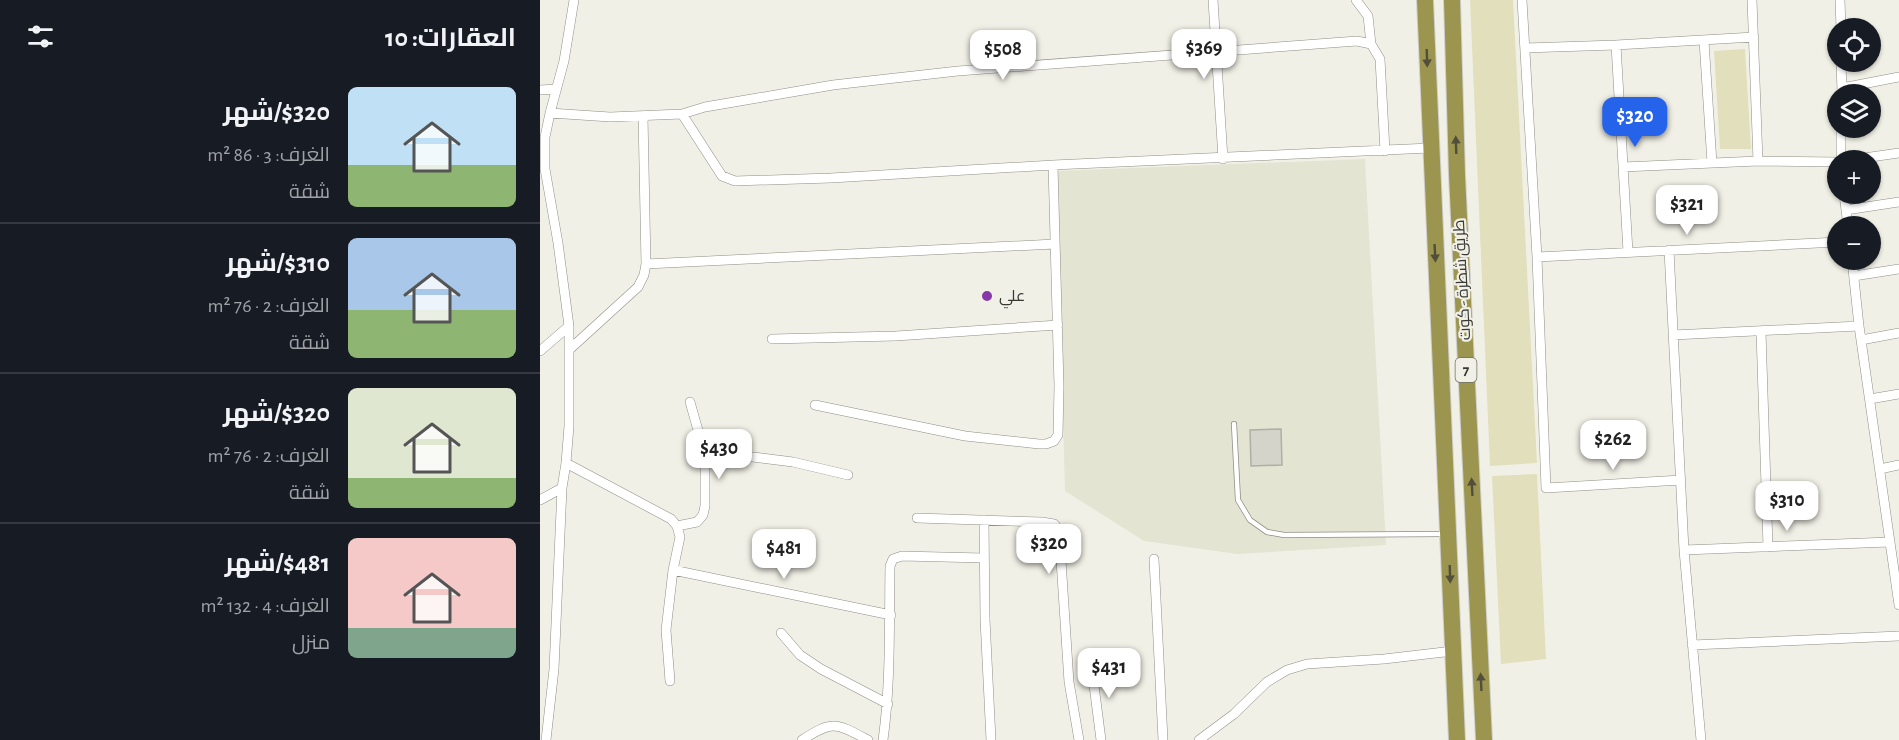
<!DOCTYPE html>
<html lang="ar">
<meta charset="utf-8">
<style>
:root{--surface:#171b24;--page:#242831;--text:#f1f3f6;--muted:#9ea1a6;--line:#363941;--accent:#2563eb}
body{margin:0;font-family:"Alegreya Sans",Cairo,sans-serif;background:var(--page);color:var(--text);direction:rtl;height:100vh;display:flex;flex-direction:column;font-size:22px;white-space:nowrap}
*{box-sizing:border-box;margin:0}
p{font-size:20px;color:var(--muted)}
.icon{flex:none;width:33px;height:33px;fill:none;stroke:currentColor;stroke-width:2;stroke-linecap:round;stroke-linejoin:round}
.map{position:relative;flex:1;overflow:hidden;direction:ltr}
.drawer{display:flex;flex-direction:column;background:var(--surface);width:540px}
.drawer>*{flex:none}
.tools{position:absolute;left:1287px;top:18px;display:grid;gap:12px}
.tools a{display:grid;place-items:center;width:54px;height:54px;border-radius:50%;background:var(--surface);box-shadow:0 2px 4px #0004;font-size:30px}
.price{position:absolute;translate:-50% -51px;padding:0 14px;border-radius:12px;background:#fff;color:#222;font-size:20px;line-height:39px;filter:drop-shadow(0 2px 3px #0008)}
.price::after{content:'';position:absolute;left:50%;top:36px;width:18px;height:14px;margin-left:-9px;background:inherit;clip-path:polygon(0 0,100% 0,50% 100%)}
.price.active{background:var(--accent);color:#fff}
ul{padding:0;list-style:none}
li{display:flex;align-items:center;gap:18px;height:150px;padding:0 24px}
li+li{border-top:2px solid var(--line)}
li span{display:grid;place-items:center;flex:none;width:168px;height:120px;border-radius:9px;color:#555}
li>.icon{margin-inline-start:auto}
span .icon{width:72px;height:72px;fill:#fffc;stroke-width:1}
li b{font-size:26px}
h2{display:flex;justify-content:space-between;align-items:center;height:72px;padding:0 24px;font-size:26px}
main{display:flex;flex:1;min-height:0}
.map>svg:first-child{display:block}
.built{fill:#e4e4d3}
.green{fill:#e2dfbd}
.building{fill:#d4d4ca;stroke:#b0afa6;stroke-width:1.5}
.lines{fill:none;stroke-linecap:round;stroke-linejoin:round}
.lane-casing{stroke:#8f8e85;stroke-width:6}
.street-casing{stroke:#8f8e85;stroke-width:10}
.highway-casing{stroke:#cfcfce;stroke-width:18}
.lane{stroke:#fff;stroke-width:4.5}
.street{stroke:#fff;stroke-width:9}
.highway{stroke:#9c9550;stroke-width:16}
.oneway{fill:#514f3b}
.poi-dot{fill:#8638a8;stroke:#f1f0e6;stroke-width:2}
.labels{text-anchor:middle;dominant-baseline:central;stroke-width:4.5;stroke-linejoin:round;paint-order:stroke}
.shield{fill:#f1f0e6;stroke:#706f69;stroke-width:1.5}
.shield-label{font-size:15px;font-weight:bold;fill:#383834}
.street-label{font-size:16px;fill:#383834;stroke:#f1f0e6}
.poi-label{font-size:16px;fill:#383834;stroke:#f1f0e6;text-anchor:start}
</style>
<main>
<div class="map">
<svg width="1359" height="740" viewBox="0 0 1359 740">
<rect width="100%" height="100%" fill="#f1f0e6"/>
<path class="built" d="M825 159 846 545 697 554 604 541 525 491 516 171Z"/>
<path class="green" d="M930 0H973L997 463 950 466Z
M1205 49 1211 149H1180L1174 51Z
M997 474 1006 659 961 664 952 476Z"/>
<path class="building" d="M741 429 742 465 711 466 710 430Z"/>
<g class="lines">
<g class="lane-casing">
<path id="lane" d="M694 424 698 500 710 520 727 532 744 535 903 534"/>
</g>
<g class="street-casing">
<path id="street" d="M673 0 683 159
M816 0 828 16 831 44
M982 0 997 257 1006 488 1141 480
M1212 0 1218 161
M1300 0 1301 28
M1164 41 1172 163
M1076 45 1088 252
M985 48 1076 45 1214 37
M1301 62 1302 92
M1302 88 1359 77
M0 90 16 89
M10 113 70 117 142 114 165 107 293 85 418 71 817 41 831 44 840 59 845 151
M142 114 182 176 195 181 291 178 513 165 890 148
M1301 160V128
M1310 160 1359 153
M1083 167 1218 161 1298 162
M1304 194 1308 226
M1306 210 1359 202
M1129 250 1144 550 1161 740
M997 257 1298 242
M1312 260 1319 326 1359 605
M106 264 515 244
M1314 276 1359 269
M1221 332 1228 547
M1133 335 1319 326
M232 339 356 336 518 325
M1321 340 1359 333
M30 349 98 287 104 275 106 264 103 116
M0 351 29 326
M1330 399 1359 394
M275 405 425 436 499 444H506L514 441 518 435 519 386 513 165
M165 455 213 457 253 462 308 475
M26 463 131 519 137 526 140 537 133 570 126 630 130 681
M1340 469 1359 465
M0 500 22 488
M377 518 502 522 514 524 519 530 529 682 539 740
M444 520 445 619 451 740
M137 526 157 522 163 515 165 506V455L150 402
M1144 550 1350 542
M614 559 623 740
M133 570 351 615
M241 633 260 655 281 669 348 704
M1152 645 1359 636
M551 662 561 740
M6 740 14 669 22 488 26 463 29 426V326L18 243 5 169V137L10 113 24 61 34 0
M262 740C293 720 296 723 328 740
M343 740C351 682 349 625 350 566L353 559 362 556 443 558
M659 740 694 714 727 682 747 670 767 664 844 659 913 651"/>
</g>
<g class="highway-casing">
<path id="highway" d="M885 0 917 740
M912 0 917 175 944 740"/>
</g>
<use href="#lane" class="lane"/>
<use href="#street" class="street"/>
<use href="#highway" class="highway"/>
</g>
<defs><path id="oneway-solid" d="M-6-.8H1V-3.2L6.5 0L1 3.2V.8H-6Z" transform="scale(1.5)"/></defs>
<g class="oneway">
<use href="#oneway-solid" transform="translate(887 58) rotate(88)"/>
<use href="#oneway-solid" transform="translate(916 145) rotate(-92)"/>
<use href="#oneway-solid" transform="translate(895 253) rotate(87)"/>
<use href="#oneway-solid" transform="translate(932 487) rotate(-93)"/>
<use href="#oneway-solid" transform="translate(910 574) rotate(88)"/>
<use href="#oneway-solid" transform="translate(941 682) rotate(-93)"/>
</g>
<circle class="poi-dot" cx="447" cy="296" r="6"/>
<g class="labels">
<rect class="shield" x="915.5" y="358" width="21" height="24" rx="4.5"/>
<g class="shield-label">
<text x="926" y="370">7</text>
</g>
<g class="street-label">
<text transform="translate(922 280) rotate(-93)">طريق شطرة - كوت</text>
</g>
<g class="poi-label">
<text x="459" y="296">علي</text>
</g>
</g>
</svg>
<div class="tools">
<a><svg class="icon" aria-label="locate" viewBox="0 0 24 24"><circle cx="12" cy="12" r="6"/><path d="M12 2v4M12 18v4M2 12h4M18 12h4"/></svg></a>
<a><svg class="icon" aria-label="layers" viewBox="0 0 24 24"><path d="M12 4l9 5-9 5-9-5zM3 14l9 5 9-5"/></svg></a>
<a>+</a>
<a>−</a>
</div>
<b class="price" style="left:664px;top:80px">$369</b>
<b class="price" style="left:463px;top:81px">$508</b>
<b class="price active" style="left:1095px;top:148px">$320</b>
<b class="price" style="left:1147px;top:236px">$321</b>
<b class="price" style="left:1073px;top:471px">$262</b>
<b class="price" style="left:179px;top:480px">$430</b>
<b class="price" style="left:1247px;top:532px">$310</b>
<b class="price" style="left:509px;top:575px">$320</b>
<b class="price" style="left:244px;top:580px">$481</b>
<b class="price" style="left:569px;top:699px">$431</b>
</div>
<section class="drawer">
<h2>العقارات: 10<svg class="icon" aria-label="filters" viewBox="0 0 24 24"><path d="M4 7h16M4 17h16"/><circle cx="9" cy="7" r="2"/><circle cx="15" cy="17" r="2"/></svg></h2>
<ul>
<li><span style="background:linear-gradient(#bfe0f5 65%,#8fb573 0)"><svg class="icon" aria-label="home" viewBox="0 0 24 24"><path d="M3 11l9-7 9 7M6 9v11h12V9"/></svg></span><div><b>$320/شهر</b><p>الغرف: 3 · 86 m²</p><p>شقة</p></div></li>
<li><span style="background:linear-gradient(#a9c7e8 60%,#8fb573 0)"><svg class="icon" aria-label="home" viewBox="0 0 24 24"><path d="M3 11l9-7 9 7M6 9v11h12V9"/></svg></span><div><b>$310/شهر</b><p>الغرف: 2 · 76 m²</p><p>شقة</p></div></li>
<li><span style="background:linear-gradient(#dfe7d0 75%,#8fb573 0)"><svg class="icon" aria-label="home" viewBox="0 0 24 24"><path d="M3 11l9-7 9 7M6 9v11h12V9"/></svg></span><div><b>$320/شهر</b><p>الغرف: 2 · 76 m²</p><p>شقة</p></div></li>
<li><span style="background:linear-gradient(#f6c9c9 75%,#7fa58c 0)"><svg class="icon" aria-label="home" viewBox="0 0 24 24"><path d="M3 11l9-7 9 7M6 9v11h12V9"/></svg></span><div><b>$481/شهر</b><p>الغرف: 4 · 132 m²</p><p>منزل</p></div></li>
</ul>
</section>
</main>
